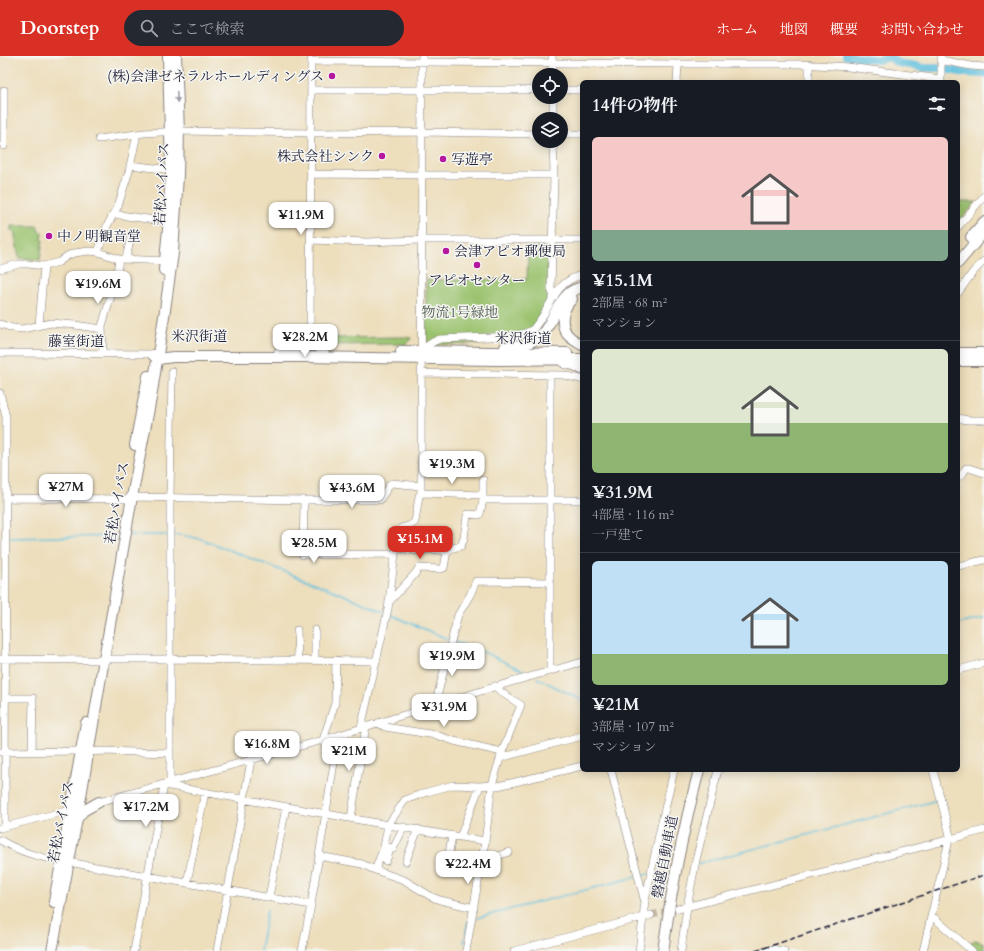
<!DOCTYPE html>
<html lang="ja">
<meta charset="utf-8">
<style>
:root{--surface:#171b24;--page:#242831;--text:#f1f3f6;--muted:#9ea1a6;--line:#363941;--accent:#d93025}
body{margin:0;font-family:Cardo,"Noto Serif JP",serif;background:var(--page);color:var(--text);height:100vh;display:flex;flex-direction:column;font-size:15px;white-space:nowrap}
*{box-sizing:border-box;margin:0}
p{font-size:13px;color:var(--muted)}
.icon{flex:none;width:22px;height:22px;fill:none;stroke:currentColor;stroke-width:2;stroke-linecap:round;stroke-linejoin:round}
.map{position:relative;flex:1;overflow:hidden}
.sheet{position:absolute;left:580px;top:24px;width:380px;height:692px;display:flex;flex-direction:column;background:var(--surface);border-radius:6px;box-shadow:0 2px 10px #0003}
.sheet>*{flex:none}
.tools{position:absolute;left:532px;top:12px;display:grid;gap:8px}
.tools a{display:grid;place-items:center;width:36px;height:36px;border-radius:50%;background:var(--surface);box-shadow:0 2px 10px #0003;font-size:20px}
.price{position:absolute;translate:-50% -34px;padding:0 9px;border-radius:8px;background:#fff;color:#222;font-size:13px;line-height:26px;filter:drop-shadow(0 1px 2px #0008)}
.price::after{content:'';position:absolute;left:50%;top:24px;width:12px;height:9px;margin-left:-6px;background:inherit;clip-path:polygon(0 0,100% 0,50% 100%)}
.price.current{background:var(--accent);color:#fff}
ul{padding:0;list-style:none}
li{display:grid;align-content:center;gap:8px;height:212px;padding:0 12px}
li+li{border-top:1px solid var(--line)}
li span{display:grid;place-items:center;height:124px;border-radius:6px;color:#555}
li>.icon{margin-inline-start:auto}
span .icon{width:72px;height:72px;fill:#fffc;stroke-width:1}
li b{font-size:17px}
h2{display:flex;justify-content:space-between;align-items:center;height:48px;padding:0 12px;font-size:17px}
header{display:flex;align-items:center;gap:24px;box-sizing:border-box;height:56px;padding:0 20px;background:var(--accent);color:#fff}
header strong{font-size:19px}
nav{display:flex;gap:22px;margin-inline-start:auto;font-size:14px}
.search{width:280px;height:36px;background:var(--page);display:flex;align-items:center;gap:10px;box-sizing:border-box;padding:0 14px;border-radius:22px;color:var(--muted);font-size:15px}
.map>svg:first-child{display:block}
.green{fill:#9ac26d;stroke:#5e7254}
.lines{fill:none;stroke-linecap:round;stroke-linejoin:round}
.stream{stroke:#5fbfdd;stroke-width:1.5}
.river{stroke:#5fbfdd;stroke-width:8}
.minor-tunnel{stroke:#c4b8a2;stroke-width:7;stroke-dasharray:7 3.5;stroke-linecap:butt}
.minor-casing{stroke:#88807c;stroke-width:8}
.highway-casing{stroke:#88807c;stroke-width:12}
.minor{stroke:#fff;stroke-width:7}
.highway{stroke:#fff;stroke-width:10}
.rail{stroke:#22223b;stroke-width:1.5;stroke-dasharray:6 3;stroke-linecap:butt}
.oneway{fill:#9c9ca7}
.poi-dot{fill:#b5179e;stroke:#f6f6f2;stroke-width:1.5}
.labels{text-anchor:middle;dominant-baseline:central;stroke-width:3;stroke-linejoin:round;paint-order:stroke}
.poi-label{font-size:14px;fill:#22223b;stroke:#f6f6f2;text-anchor:start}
.street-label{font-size:14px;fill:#22223b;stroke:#f6f6f2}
.park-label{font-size:14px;fill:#4c5a4c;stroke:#f6f6f2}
</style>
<header>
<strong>Doorstep</strong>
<div class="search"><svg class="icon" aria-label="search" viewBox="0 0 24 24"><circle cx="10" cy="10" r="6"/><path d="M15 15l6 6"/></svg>ここで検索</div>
<nav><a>ホーム</a><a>地図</a><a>概要</a><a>お問い合わせ</a></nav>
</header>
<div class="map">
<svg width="984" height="895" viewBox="0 0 984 895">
<rect width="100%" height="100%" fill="#f6f6f2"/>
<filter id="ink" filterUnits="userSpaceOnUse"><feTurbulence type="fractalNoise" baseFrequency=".025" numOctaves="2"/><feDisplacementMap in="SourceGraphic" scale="8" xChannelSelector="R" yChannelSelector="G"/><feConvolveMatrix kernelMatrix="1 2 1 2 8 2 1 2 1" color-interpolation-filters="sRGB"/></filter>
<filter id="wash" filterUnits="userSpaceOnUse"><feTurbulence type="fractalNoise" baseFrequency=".012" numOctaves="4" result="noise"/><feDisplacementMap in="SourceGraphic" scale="16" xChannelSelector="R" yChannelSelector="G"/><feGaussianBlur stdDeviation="0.9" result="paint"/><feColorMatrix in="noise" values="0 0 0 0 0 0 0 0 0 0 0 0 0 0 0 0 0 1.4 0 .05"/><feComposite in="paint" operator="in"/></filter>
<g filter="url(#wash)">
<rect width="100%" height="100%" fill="#eddebc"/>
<path class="green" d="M958 146H976L958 167Z
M11 170H38V175L42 176V183L43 184 40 204 19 202 14 175H11Z
M550 190 549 240 538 269 512 283 490 286 464 288 430 289 428 287 426 282V224L527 223 528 191Z
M405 281 411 282V284L407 288 324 289 322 286 323 282Z
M975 884 984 887V895H978L970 887Z"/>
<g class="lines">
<path class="stream" d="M129 479H168
M173 479H181L201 483 337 536 385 556
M7 482 122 480
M389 558 450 584
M958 568 984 562
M453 585 488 598 530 618
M537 622 582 644
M697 808 938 744V743
M640 820 648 818
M477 862 636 821
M464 887 468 865
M260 895 267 854"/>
<path class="river" d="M846 0 878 4 890 1 896 6 902 8 911 9 924 12H939L965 17 984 18"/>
</g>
</g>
<g filter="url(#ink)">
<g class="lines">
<path class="minor-tunnel" d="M651 859 678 853"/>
<g class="minor-casing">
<path id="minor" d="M552 0 553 19
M941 4 971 10 984 11
M809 8V26
M677 26 678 8
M941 26V0
M311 34H539
M561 34H582
M553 63V41
M561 78H582
M99 83 144 77 179 75 311 77 422 76 539 78
M553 85 554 119 551 233 554 241
M4 90V34
M130 109 171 114
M311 118 422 119H554
M113 158 168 166
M958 171 984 140
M311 184 367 186 421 184H582
M98 196 107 170 118 150 129 115 137 78
M126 203 131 180 135 178
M0 213 19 208H28L44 210 59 206 67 200 74 197 89 195 98 196 119 203 169 205
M958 237 973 216 984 205
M0 268 13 272 22 273 51 267 75 269 102 273
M39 269 44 210
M310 283C314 290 317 294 325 295
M278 295C281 294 285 293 288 293 296 292 305 295 310 287L311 5 680 8H801L848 11 941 23
M421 295C427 290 432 285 440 283L515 280C521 278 528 277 533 273 536 270 539 265 542 261 554 242 558 225 582 219
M0 297 152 298
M103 298 102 270 116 223 119 203
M421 317 563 319 581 323 582 324
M0 337 6 361 5 770
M958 362 967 364H984
M958 421 962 419 966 412H969L984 417
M421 437 483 439
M6 442 126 443 132 441 304 444H380L390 428 392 427 421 430 422 0
M304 444 303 499 395 498
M483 444H582
M397 490 404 493 419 495 429 493 447 495
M958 510 984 504
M389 546 414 519 419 512 441 513 444 512 447 495 453 492 461 490 464 482 467 460 468 458 479 459 480 458 483 444V424
M297 574 298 604
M315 574V604
M0 603 98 604
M104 603H171L376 605
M958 614 984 607
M550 615V319
M5 642H33L32 696
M435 649 458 559 470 539 476 525 550 526
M378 667 385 671 436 679 454 685 502 696
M361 672 388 553 395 498 401 472 409 470 415 466 419 440 421 437V430
M0 696 81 695
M88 696 102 695 170 697
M500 702 582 680
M611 714 644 843
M170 727V442L172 315
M95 747 323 684 494 631 582 606
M351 762 366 670
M0 772 74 753
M460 781 480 730
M0 784C20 796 38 801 61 805
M389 794 393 793 404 771
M319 800 362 808 375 814 404 824 432 841 440 844 474 852
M386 805 389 797V791H387
M406 805 418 773
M68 806 311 849
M481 806 509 796
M375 814 384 791 388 769 405 744 427 736 453 729 480 730 490 729 495 730H498L582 710
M444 815 447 808 452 780
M187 827 205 736
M269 841 286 751
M678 853 940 786 984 774
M932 860 972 895
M134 895 164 729 388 769 485 785
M217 895 251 704
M302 895 311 849 334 707 333 702 323 684 335 647 336 604
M466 895 485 786 492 729 502 696 521 649 501 636 495 630
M514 895 651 859
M639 895 645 845 660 774 674 714
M681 895 687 851 696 804 718 714
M765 895 771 893 784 895
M923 895 950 780 948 771 933 714"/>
</g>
<g class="highway-casing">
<path id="highway" d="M971 181 984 166
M958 207 984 176
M164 214 168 173 171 114 168 0
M572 243C563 252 559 266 567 278 571 283 577 286 582 289
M505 291C514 290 524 290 533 285 551 276 553 251 568 238 572 234 577 233 582 231
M401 295 567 297
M958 297H984
M153 299 158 303 173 301H304L498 304 582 303
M958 305H984
M565 307 574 309 582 313
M135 389 148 320
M77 763 83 755 99 746
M54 846 86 667
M52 895 79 752 104 603 132 441 151 342 165 254 173 197 178 119 179 75 176 0
M663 895C671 834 683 773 699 714"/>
</g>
<use href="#minor" class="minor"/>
<use href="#highway" class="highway"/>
<path class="rail" d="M755 895 984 819"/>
</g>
<defs><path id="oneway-solid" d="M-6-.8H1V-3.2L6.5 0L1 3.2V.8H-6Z"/></defs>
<use class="oneway" href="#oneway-solid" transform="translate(177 41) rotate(88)"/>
</g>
<g class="poi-dot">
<circle cx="332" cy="20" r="4"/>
<circle cx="382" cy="100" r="4"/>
<circle cx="443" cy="103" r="4"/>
<circle cx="49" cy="180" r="4"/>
<circle cx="446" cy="195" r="4"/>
<circle cx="477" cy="209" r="4"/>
</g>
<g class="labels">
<g class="poi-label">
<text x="324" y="20" text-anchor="end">(株)会津ゼネラルホールディングス</text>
<text x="374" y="100" text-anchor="end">株式会社シンク</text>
<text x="451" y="103">写遊亭</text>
<text x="57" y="180">中ノ明観音堂</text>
<text x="454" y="195">会津アピオ郵便局</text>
<text x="477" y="224" text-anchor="middle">アピオセンター</text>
</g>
<g class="street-label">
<text transform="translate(162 128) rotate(-87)">若松バイパス</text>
<text x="199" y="280">米沢街道</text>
<text x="523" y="282">米沢街道</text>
<text x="76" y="285">藤室街道</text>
<text transform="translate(117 447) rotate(-80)">若松バイパス</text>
<text transform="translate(61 766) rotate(-79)">若松バイパス</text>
<text transform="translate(665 801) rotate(-79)">磐越自動車道</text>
</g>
<g class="park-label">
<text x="460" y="256">物流1号緑地</text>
</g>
</g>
</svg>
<div class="tools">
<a><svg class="icon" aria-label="locate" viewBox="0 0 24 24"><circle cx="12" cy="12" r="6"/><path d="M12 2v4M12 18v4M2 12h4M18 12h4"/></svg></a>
<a><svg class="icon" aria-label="layers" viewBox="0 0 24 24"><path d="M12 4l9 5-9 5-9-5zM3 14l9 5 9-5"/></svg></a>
</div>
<b class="price" style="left:301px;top:180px">¥11.9M</b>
<b class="price" style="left:98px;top:249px">¥19.6M</b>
<b class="price" style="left:305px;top:302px">¥28.2M</b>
<b class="price" style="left:452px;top:429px">¥19.3M</b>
<b class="price" style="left:66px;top:452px">¥27M</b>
<b class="price" style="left:352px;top:453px">¥43.6M</b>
<b class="price current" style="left:420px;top:504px">¥15.1M</b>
<b class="price" style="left:314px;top:508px">¥28.5M</b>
<b class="price" style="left:452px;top:621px">¥19.9M</b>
<b class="price" style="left:444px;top:672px">¥31.9M</b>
<b class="price" style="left:267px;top:709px">¥16.8M</b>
<b class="price" style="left:349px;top:716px">¥21M</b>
<b class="price" style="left:146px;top:772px">¥17.2M</b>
<b class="price" style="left:468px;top:829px">¥22.4M</b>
<section class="sheet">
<h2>14件の物件<svg class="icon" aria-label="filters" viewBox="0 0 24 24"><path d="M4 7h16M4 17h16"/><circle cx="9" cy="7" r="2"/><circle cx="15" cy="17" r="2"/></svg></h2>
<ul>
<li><span style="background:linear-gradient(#f6c9c9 75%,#7fa58c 0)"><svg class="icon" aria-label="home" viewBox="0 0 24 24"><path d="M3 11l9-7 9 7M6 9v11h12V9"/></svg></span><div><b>¥15.1M</b><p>2部屋 · 68 m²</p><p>マンション</p></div></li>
<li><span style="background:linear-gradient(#dfe7d0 60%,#8fb573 0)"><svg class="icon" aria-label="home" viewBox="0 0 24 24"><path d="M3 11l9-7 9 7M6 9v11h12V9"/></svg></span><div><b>¥31.9M</b><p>4部屋 · 116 m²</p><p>一戸建て</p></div></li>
<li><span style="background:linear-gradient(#bfe0f5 75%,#8fb573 0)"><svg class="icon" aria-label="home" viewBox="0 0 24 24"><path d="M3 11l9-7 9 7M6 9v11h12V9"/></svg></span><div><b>¥21M</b><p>3部屋 · 107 m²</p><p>マンション</p></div></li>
</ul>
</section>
</div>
